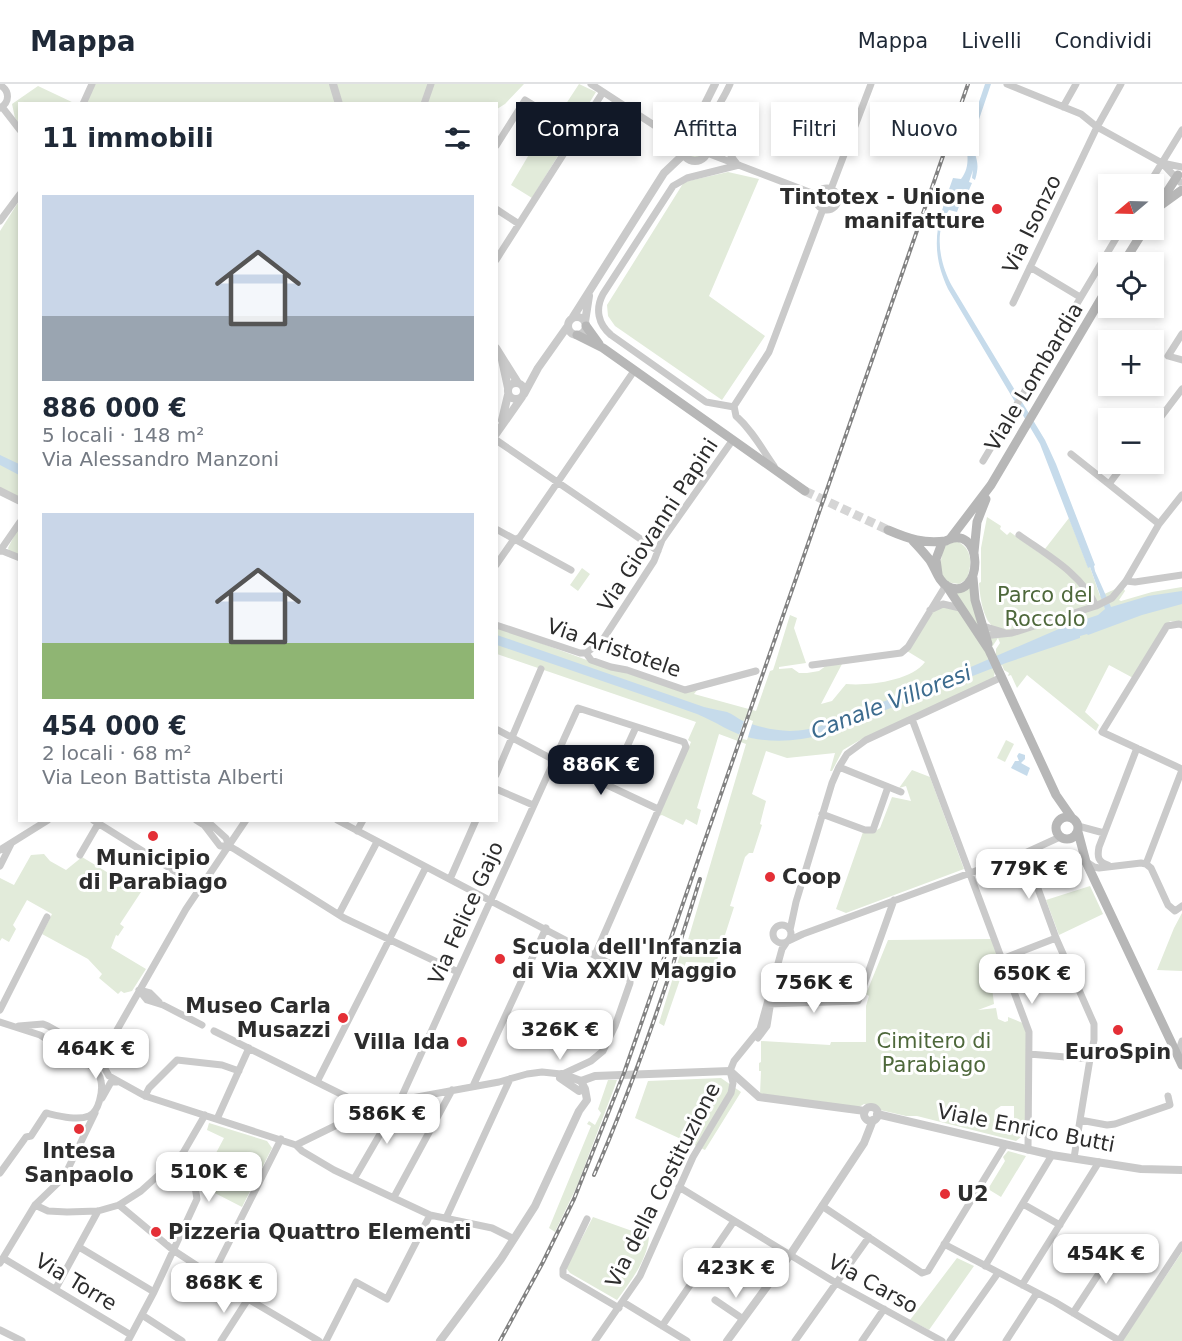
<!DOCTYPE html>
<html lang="it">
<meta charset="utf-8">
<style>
:root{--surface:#fff;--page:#f2f2f3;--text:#1f2937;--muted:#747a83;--line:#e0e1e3;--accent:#111827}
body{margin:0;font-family:"DejaVu Sans",sans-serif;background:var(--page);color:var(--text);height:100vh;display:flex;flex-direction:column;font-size:22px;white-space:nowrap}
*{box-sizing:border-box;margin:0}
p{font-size:20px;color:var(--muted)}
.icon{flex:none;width:33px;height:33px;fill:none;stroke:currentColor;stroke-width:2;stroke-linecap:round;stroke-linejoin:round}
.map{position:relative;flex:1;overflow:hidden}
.side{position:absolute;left:18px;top:18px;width:480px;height:720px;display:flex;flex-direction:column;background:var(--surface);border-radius:0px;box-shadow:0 3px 9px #0003}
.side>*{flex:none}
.hud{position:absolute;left:516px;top:18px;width:570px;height:54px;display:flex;gap:12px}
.needle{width:39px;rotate:251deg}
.tools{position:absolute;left:1098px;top:90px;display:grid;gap:12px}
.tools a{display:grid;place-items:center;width:66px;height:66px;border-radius:0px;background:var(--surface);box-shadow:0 3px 9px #0003;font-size:30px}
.price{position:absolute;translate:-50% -51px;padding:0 14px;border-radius:12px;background:#fff;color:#222;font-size:20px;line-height:39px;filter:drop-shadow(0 2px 3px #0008)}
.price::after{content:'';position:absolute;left:50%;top:36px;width:18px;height:14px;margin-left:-9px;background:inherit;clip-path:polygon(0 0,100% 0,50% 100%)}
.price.selected{background:var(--accent);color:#fff}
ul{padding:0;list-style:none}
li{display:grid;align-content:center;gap:12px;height:318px;padding:0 24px}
li span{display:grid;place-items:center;height:186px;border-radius:0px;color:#555}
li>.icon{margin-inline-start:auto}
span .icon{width:108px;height:108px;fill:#fffc;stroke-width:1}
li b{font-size:26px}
h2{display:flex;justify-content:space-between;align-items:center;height:72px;padding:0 24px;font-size:26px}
.chip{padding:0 21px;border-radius:0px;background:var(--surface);box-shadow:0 3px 9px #0003;font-size:21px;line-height:54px}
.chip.selected{background:var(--accent);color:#fff}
header{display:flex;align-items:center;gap:36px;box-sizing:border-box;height:84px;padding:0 30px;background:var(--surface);border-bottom:2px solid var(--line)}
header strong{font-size:28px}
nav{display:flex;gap:33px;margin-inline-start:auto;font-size:21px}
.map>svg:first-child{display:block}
.green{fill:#e2ebda;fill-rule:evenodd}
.water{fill:#c6dbeb}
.pier{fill:#fff}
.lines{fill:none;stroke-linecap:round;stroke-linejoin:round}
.secondary-tunnel{stroke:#d5d5d5;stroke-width:9;stroke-dasharray:9 4.5;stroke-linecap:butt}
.minor{stroke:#cacaca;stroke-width:7}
.tertiary{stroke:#cacaca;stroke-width:8}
.secondary{stroke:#b7b7b7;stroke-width:9}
.rail-casing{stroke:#828282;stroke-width:4}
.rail{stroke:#fff;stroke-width:1.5;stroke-dasharray:4.5;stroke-linecap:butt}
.poi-dot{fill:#e42f36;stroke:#fff;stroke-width:2}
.labels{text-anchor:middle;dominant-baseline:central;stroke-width:6;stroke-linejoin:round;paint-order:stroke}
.poi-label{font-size:21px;font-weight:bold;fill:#2d2d2d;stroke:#fff;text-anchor:start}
.street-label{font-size:21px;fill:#2d2d2d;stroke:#fff}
.park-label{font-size:21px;fill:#4e683b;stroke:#fff}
.water-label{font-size:22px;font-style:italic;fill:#3c6b8e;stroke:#fff}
</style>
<header>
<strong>Mappa</strong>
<nav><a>Mappa</a><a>Livelli</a><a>Condividi</a></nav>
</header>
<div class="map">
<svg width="1182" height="1257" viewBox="0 0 1182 1257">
<rect width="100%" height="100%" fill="#fff"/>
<path class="green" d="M95 0H332L336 20H85Z
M336 0H524L505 20 497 25 496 20 342 19Z
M579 0 596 8 577 39 560 29Z
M38 2 74 19 20 20 19 39 15 34 12 20Z
M686 65a9 9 0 1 1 18 0a9 9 0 1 1-18 0Z
M537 57 559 70 532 114 511 101Z
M728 88 759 95 709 212 765 252 722 316 615 242 608 232 607 221 684 98Z
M19 117V415L0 410V147Z
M987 433 1001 442 1000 445 1007 451 1010 448 1041 470 1069 434 1088 483H1090L1100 512 1122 502 1125 507 1119 516 1121 517 1152 508 1182 503V539L1170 537 1135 595 1109 581 1085 628 1099 641 1096 647 1027 591 1017 604 1011 591 1008 592 1009 589 1004 586 1002 581 995 588 993 596 860 656 843 666 832 687H830L835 669 787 674 766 667 752 710 766 717 760 740 762 741 753 769H749L745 773 730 822 734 823 716 879 686 878 664 942 659 939 684 858 688 856 746 660 719 650 697 724 701 726 697 741 686 735 683 741 662 731 659 732 691 658 688 656 696 638 497 570V543L603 582 676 604 698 605 694 610 756 627 770 587 773 586 775 580 790 531 797 534 794 544 806 579 779 583V585L792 584 799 589H807L819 587 827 581 842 580 821 620 832 617 846 600C868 602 911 597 925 578L907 567 930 530 941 522 958 526 987 570 988 575 996 572V565L1000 559 998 554 992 563 986 546 996 549C993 541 988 539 986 533 981 522 980 510 979 499L981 498V464Z
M19 442V471L9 467 8 464Z
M957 457C973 465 972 480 967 495L959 500 946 498 939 485 944 462Z
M582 484 590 490 578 507 570 501Z
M970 502 982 550 952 508Z
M1006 656 1014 660 1005 678 997 674Z
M912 686 930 693 964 785 846 829 836 825 863 748 872 749 880 744 892 713 911 717 906 702 899 704Z
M44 770 50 777 66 786 82 773 125 799 128 796 135 801 133 804 141 808 120 840 124 843 118 852 116 851 111 864 146 885 132 907 124 909 121 907 118 910 99 894 102 890 88 875 42 850 52 830 27 816 13 841 16 845 9 858 2 854 0 857V794L14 801 31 771Z
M1090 802 1103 830 1059 851 1046 816Z
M1182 829V887L1157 886 1174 844Z
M993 855 1001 879 997 885 990 888 994 920 978 926 996 924 998 935 1005 938 1008 937V933L1025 940 1027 949 1026 1049 1016 1057 917 1032H906L880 1026 872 1021 864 1020 859 1023 760 1010 761 987H759V979L761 978V957L830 961 831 958H866V922L869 912 866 910 888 856ZM1001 1022H1014V1035H994L995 1026Z
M721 994 741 1008 705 1066 635 1034 648 997Z
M608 996H617L613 1007 577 1102 555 1148 549 1144 591 1042 587 1040 589 1037 595 1041 601 1029 598 1025Z
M209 1039 267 1057 272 1064 242 1123 207 1105V1102L199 1096 192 1082 196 1078 208 1084 224 1054 207 1046Z
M1008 1067 1026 1072 1001 1113 988 1105 1005 1077 1003 1073Z
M593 1133 649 1153C647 1177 630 1198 617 1216L570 1189 566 1184Z
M1182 1168V1257H1122Z
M957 1174 974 1182 929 1246 910 1236Z"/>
<path class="water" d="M985 0H991L973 53C972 73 982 74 975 96L972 94 973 86 969 98 972 99 969 106H965L957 128 949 126C933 148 940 180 952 202L1045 356 1056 380 1095 481 1094 482 1095 487 1111 523 1148 512 1182 507V520L1142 531 1088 551 1087 550 1080 552V554L1006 579 824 650C800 657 776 659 751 654 732 650 715 637 697 630 630 606 563 584 497 561V551L704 623C711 625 719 626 727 628 733 630 738 635 743 637 773 648 796 651 826 640L957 589 1068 541 1098 531 1105 525 1090 483 1088 484 1040 360 948 205C928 162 938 136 953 94L961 95C973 79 964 66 968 49 973 33 980 16 985 0Z
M0 371 19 380V391L0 381Z
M1019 669 1025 671V675L1021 679 1030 684 1027 692 1011 684 1015 677H1019L1017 672Z"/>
<path class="pier" d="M745 634 753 637 747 656 738 654Z"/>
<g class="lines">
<path class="secondary-tunnel" d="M805 407 888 446"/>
<path class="minor" d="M591 0 683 60
M730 0C717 30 705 28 724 60 728 67 732 74 737 80
M1007 0 1081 30 1097 43 1162 79 1180 98
M0 1C10 7 10 18 0 24
M83 20 92 0
M424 20 431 0
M2 23 20 46
M1063 23 1076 0
M496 62 525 16 577 48
M707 69 817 111
M1162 79 1182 83
M1149 100 1182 46
M816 115a11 11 0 1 1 22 0a11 11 0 1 1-22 0Z
M831 105 871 0
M496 125 519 140
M0 137 20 110
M496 176 603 8
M1030 183 1080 213
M1013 219 1097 43 1121 0
M1182 250 1168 272 1182 276
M734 323 706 318 611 251C598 240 595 225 603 210L673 102 687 94 739 81
M1154 342 1182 305
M496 356 658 467
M1071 370 1159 440
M983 377 1121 146
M774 382C762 365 752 346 736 332L734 322 769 268 823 125
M1109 400 1124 380
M496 445 571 486
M1019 451C1047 471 1082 490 1096 522
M0 466 20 474
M0 467 20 438
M496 481 512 458 520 453 634 287
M1126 497 1135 498 1182 491
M930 526 943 520 960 524
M496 541 580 569H586
M1182 541 1179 540 1167 542 1102 648 1182 685
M983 542 1003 548
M983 552 1012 549 1096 522 1112 514 1126 497 1159 440 1182 411
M586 569 602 557 654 477 662 456 732 357
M586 569 591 576 611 583 627 586 685 606 756 587
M812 581 901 569 908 563 946 501
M912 635 1029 948 1028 1066
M496 645 554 676 658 725
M839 683 901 708
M496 691 541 585
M609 702 636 643
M496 705 533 721
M822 730 865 746H873L888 703
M93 736 200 803
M196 736 204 741 220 762H229L236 766 344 834 458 888
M206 736 226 754 229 762
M337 736 628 889 630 892V899L615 942 603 967 591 977 563 990
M1078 742 1104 749
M357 747 363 736
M0 766 48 736
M1025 769 1056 854 1094 940V956L1090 975
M80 771 98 740
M1088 779 1094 783 1099 784 1141 779 1146 780 1182 686
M1146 780 1151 784 1168 821 1175 827 1182 822
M1108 781C1098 778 1097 773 1099 763L1137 664
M0 782 11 760
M450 795 476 736
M339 830 377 758
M773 850a9 9 0 1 1 18 0a9 9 0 1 1-18 0Z
M790 846 796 818 832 699 839 683 847 670 866 656 1002 593
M788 857 803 850 1025 769 1060 753
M1002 875 1056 854
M139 906 147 916 163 921 202 941
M139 906 150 909 159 918
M767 920 858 917 894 816
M0 926 47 833
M0 938 40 951 91 982C96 986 100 990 101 997 103 1007 99 1028 89 1032 77 1037 59 1032 46 1029L31 1052 26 1053 0 1089
M19 942 43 940 48 942 96 969 109 992 145 1012 296 1061 302 1067 334 1086 430 1131 492 1144 514 1155
M117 946 186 825 246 736
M214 947 355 1017 362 1025
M758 954 767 942 771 917
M1182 957 1180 963 1182 968
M1029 970 1090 975 1080 1036
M317 998 426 783
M473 1002 546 844
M145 1012 149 1004 177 976 222 981 239 987
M102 1014 111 998H117
M217 1035 249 964
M296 1061 345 1037 368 1022 499 998 527 990 542 988 561 990
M1074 1074 1080 1036 1107 1041 1115 1040 1170 1021 1168 1012
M354 1095 401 1014 578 624 684 658 686 663 595 871
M679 1103 836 1199 942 1257
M394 1113 452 1006
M1023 1120 1060 1141
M35 1121 48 1127 67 1128 98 1127 119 1121 141 1107 183 1069 205 1031
M119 1121 173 1166 248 1215 319 1257
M822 1122 922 1189 928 1187 1005 1061
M446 1134 510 995
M587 1135 563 1185V1191L619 1224
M944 1160 1055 1218 1120 1257
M79 1163 154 1208
M744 1173 773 1193
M3 1174 131 1251
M0 1179 35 1121 64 1093 95 1029
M985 1182 1052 1071
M212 1192 281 1055
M1022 1201 1099 1078
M56 1204 98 1127
M715 1216 743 1235
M623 1218 687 1257
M1073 1229 1119 1159
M142 1231 182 1257
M662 1242 734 1137
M0 1246 22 1257
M128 1257 154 1208 197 1115 195 1103 174 1077
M221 1257 248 1215
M326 1257 356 1198 387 1215 430 1131
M595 1257 640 1192 693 1073 731 1009 733 999 730 987 734 977 760 945 782 865 786 859
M795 1257 869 1153
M862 1257 884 1225
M950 1257 998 1189
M1006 1257 1037 1209
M1119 1257 1182 1161"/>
<path class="tertiary" d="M333 0 339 20
M682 64a13 13 0 1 1 26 0a13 13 0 1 1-26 0Z
M697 52 701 28 715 0
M568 242a9 9 0 1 1 18 0a9 9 0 1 1-18 0Z
M573 233 664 89 684 70
M585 238 589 212
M496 264 518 299
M502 276 508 304
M508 307a8 8 0 1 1 16 0a8 8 0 1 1-16 0Z
M524 310 538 284 567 243
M502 336 508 311
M496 350 522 313
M0 407 20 417
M562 990 581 997 585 1005 579 1007 560 994Z
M581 997 595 992 730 987 759 1013 865 1027
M864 1030a7 7 0 1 1 14 0a7 7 0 1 1-14 0Z
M877 1030 1052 1071 1141 1085 1182 1086
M440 1257 501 1175 535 1122 579 1027 587 1016 585 1005
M727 1257 790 1171 864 1059 873 1036"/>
<path class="secondary" d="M1161 121 1182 106
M1154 128 1178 91
M1124 178 1144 146
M586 242 599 260
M577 251 603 264 805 407
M888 446C909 455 924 460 946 457
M950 455 991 401 1108 203
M913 457C919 463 924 469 929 475 935 483 938 497 947 502 984 521 986 432 942 459L936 475 938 490
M974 468 977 438 986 415
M973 494 975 516 988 560
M946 501 989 566 1056 711 1072 734
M1056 744a11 11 0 1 1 22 0a11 11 0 1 1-22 0Z
M1078 748 1086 778 1182 981"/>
<g class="rail-casing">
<path id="rail" d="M594 1091C636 995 669 896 700 795
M500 1257 543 1178 574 1115 624 989 968 0"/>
</g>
<use href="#rail" class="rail"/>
</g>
<g class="poi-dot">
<circle cx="997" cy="125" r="6"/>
<circle cx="153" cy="752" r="6"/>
<circle cx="770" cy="793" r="6"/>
<circle cx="500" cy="875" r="6"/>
<circle cx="343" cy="934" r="6"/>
<circle cx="1118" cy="946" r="6"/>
<circle cx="462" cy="958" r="6"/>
<circle cx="79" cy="1045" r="6"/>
<circle cx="945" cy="1110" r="6"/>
<circle cx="156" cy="1148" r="6"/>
</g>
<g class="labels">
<g class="poi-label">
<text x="985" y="113" text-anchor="end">Tintotex - Unione<tspan x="985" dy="24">manifatture</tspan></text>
<text x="153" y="774" text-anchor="middle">Municipio<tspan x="153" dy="24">di Parabiago</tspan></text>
<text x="782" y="793">Coop</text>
<text x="512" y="863">Scuola dell'Infanzia<tspan x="512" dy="24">di Via XXIV Maggio</tspan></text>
<text x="331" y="922" text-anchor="end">Museo Carla<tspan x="331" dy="24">Musazzi</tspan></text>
<text x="450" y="958" text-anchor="end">Villa Ida</text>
<text x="1118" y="968" text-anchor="middle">EuroSpin</text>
<text x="79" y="1067" text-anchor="middle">Intesa<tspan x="79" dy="24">Sanpaolo</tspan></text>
<text x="957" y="1110">U2</text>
<text x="168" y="1148">Pizzeria Quattro Elementi</text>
</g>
<g class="street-label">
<text transform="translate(1032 140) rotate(-64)">Via Isonzo</text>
<text transform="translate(1034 293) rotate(-59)">Viale Lombardia</text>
<text transform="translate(658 441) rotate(-57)">Via Giovanni Papini</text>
<text transform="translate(614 564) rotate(19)">Via Aristotele</text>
<text transform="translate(466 829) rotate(-66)">Via Felice Gajo</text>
<text transform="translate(1026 1044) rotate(11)">Viale Enrico Butti</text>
<text transform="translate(663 1101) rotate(-63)">Via della Costituzione</text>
<text transform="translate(76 1198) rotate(31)">Via Torre</text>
<text transform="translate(873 1200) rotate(29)">Via Carso</text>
</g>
<g class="park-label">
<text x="1045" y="511">Parco del<tspan x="1045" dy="24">Roccolo</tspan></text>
<text x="934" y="957">Cimitero di<tspan x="934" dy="24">Parabiago</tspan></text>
</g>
<g class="water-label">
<text transform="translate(891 618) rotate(-21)">Canale Villoresi</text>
</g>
</g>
</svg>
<div class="tools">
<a><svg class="needle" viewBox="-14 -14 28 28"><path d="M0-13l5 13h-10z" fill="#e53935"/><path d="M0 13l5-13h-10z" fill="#747a83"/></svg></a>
<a><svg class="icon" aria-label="locate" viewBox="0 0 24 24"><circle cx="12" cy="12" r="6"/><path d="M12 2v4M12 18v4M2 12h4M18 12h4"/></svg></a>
<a>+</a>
<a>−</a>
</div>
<b class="price selected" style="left:601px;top:712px">886K €</b>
<b class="price" style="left:1029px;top:816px">779K €</b>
<b class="price" style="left:1032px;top:921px">650K €</b>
<b class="price" style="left:814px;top:930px">756K €</b>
<b class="price" style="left:560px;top:977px">326K €</b>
<b class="price" style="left:96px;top:996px">464K €</b>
<b class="price" style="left:387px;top:1061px">586K €</b>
<b class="price" style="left:209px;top:1119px">510K €</b>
<b class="price" style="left:1106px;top:1201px">454K €</b>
<b class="price" style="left:736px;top:1215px">423K €</b>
<b class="price" style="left:224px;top:1230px">868K €</b>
<div class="hud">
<a class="chip selected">Compra</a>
<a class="chip">Affitta</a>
<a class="chip">Filtri</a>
<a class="chip">Nuovo</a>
</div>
<section class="side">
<h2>11 immobili<svg class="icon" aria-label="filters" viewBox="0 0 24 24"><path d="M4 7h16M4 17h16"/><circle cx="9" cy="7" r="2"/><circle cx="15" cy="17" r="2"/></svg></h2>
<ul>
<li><span style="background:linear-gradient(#c9d6e8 65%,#9aa5b1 0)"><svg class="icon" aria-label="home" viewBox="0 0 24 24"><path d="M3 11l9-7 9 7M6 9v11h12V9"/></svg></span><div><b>886 000 €</b><p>5 locali · 148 m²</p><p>Via Alessandro Manzoni</p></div></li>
<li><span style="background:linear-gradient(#c9d6e8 70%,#8fb573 0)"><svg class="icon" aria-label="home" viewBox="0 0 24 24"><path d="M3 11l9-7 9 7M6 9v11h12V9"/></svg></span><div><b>454 000 €</b><p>2 locali · 68 m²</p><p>Via Leon Battista Alberti</p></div></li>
</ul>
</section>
</div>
